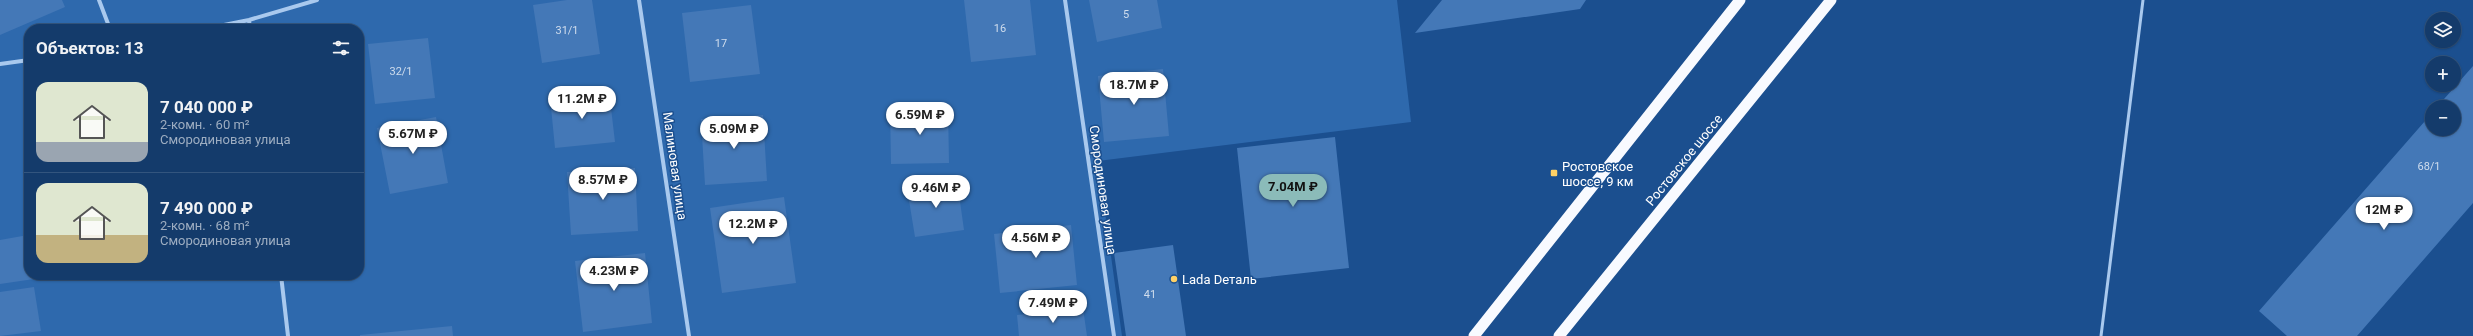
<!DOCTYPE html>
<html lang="ru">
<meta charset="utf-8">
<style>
:root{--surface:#143b6b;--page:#214673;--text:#f1f3f6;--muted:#9dadc1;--line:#33557e;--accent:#8bbbb9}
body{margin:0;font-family:Roboto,sans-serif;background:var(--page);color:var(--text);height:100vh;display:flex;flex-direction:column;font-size:15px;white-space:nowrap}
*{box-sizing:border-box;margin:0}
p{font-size:13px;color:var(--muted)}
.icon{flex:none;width:22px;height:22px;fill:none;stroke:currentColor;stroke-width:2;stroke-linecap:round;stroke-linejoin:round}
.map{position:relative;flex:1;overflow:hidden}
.panel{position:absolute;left:24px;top:24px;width:340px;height:256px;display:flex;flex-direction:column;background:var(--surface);border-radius:16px;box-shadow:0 1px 3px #0004,0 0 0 1px var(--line)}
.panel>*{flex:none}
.fabs{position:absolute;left:2425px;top:12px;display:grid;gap:8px}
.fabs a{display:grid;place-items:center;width:36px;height:36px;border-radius:50%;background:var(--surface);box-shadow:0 1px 3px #0004,0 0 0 1px var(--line);font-size:20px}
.price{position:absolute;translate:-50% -34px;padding:0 9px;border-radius:14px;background:#fff;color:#222;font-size:13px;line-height:26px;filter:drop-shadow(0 1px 2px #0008)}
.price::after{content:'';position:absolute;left:50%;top:24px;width:12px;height:9px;margin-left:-6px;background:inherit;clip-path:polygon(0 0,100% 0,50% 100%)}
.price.current{background:var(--accent);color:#111}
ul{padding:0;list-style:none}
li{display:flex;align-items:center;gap:12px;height:100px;padding:0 12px}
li+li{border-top:1px solid var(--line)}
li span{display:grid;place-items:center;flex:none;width:112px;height:80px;border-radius:12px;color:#555}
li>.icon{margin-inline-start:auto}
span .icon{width:48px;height:48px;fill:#fffc;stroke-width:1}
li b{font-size:17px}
h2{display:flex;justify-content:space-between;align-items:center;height:48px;padding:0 12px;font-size:17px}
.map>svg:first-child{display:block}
.green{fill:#2e69ad;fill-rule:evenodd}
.building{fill:#4478b7}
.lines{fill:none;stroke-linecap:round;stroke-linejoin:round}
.service{stroke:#a9c9ee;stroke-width:3}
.minor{stroke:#a9c9ee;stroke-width:4}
.trunk{stroke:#f8faff;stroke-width:11}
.poi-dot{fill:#ffd166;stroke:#1b4f8f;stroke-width:1.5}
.labels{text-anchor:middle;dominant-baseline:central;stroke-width:3;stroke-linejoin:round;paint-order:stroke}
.number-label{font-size:11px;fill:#d0dded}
.street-label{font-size:13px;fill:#fff;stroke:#1b4f8f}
.poi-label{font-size:13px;fill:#fff;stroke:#1b4f8f;text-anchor:start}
</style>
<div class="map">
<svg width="2473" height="336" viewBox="0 0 2473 336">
<rect width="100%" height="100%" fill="#1b4f8f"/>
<path class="green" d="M0 0H1397L1411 122 1098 161 1122 336H0ZM29 29H359V275H29Z"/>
<path class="building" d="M0 0H62L65 7 0 35Z
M567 0H592L600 54 542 63 533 5Z
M964 0H1030L1036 55 971 62Z
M1089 0H1157L1162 28 1097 42Z
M1442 0H1586L1580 9 1415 33Z
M751 5 760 74 690 82 682 13Z
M428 38 435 98 375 104 368 44Z
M2473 66V203L2357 336H2287L2259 311 2432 113V129H2454V107H2437Z
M1163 69 1169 136 1104 142 1098 76Z
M609 91 615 142 555 148 550 97Z
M948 107 949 163 891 164 890 108Z
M763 115 767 181 705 185 701 119Z
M436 117 448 183 390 194 377 128Z
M1335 137 1349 268 1251 279 1237 148Z
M635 168 638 231 571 235 567 172Z
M957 180 964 230 915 237 907 188Z
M784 197 796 283 722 293 710 208Z
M1071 225 1077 285 1000 293 994 234Z
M28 235 29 275H34V279L0 284V240Z
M1173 245 1186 336H1126L1114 253Z
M645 253 652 323 583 332 575 261Z
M34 287 41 331 0 336V292Z
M1083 308 1087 336H1019L1017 315Z
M452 326 453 336H360V335Z"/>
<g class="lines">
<path class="service" d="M2101 336 2143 0"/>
<path class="minor" d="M99 0 110 29
M639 0 689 336
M1065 0 1114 336
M249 20 250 29
M204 29 249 20 317 0
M0 64 29 60
M281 275 288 336"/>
<path class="trunk" d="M1474 336 1740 0
M1559 336 1831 0"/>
</g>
<g class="poi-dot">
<rect x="1550" y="169" width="8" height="8" rx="2"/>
<circle cx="1174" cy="279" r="4"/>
</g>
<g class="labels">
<g class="number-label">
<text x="1126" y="14">5</text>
<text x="1000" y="28">16</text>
<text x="567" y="30">31/1</text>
<text x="721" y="43">17</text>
<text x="401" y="71">32/1</text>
<text x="2429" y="166">68/1</text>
<text x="1150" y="294">41</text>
</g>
<g class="street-label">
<text transform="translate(1684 160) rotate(-51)">Ростовское шоссе</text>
<text transform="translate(675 166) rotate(82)">Малиновая улица</text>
<text transform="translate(1103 190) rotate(82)">Смородиновая улица</text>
</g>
<g class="poi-label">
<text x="1562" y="166">Ростовское<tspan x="1562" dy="15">шоссе, 9 км</tspan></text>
<text x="1182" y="279">Lada Dеталь</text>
</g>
</g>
</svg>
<div class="fabs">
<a><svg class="icon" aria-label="layers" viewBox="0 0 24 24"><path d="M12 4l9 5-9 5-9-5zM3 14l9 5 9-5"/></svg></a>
<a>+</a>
<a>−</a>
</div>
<b class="price" style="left:1134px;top:106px">18.7M ₽</b>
<b class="price" style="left:582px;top:120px">11.2M ₽</b>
<b class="price" style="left:920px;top:136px">6.59M ₽</b>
<b class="price" style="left:734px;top:150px">5.09M ₽</b>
<b class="price" style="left:413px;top:155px">5.67M ₽</b>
<b class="price" style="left:603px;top:201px">8.57M ₽</b>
<b class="price current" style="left:1293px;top:208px">7.04M ₽</b>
<b class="price" style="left:936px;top:209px">9.46M ₽</b>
<b class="price" style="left:2384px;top:231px">12M ₽</b>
<b class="price" style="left:753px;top:245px">12.2M ₽</b>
<b class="price" style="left:1036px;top:259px">4.56M ₽</b>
<b class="price" style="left:614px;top:292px">4.23M ₽</b>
<b class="price" style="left:1053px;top:324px">7.49M ₽</b>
<section class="panel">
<h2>Объектов: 13<svg class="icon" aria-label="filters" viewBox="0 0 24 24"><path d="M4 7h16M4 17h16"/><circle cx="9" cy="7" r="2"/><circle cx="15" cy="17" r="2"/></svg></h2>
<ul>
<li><span style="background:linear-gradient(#dfe7d0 75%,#9aa5b1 0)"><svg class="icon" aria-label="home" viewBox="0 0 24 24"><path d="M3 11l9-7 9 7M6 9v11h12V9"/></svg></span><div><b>7 040 000 ₽</b><p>2-комн. · 60 m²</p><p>Смородиновая улица</p></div></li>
<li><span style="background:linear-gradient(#dfe7d0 65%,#c2b280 0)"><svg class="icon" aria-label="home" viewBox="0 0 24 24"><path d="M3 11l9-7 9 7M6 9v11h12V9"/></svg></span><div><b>7 490 000 ₽</b><p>2-комн. · 68 m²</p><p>Смородиновая улица</p></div></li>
</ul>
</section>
</div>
